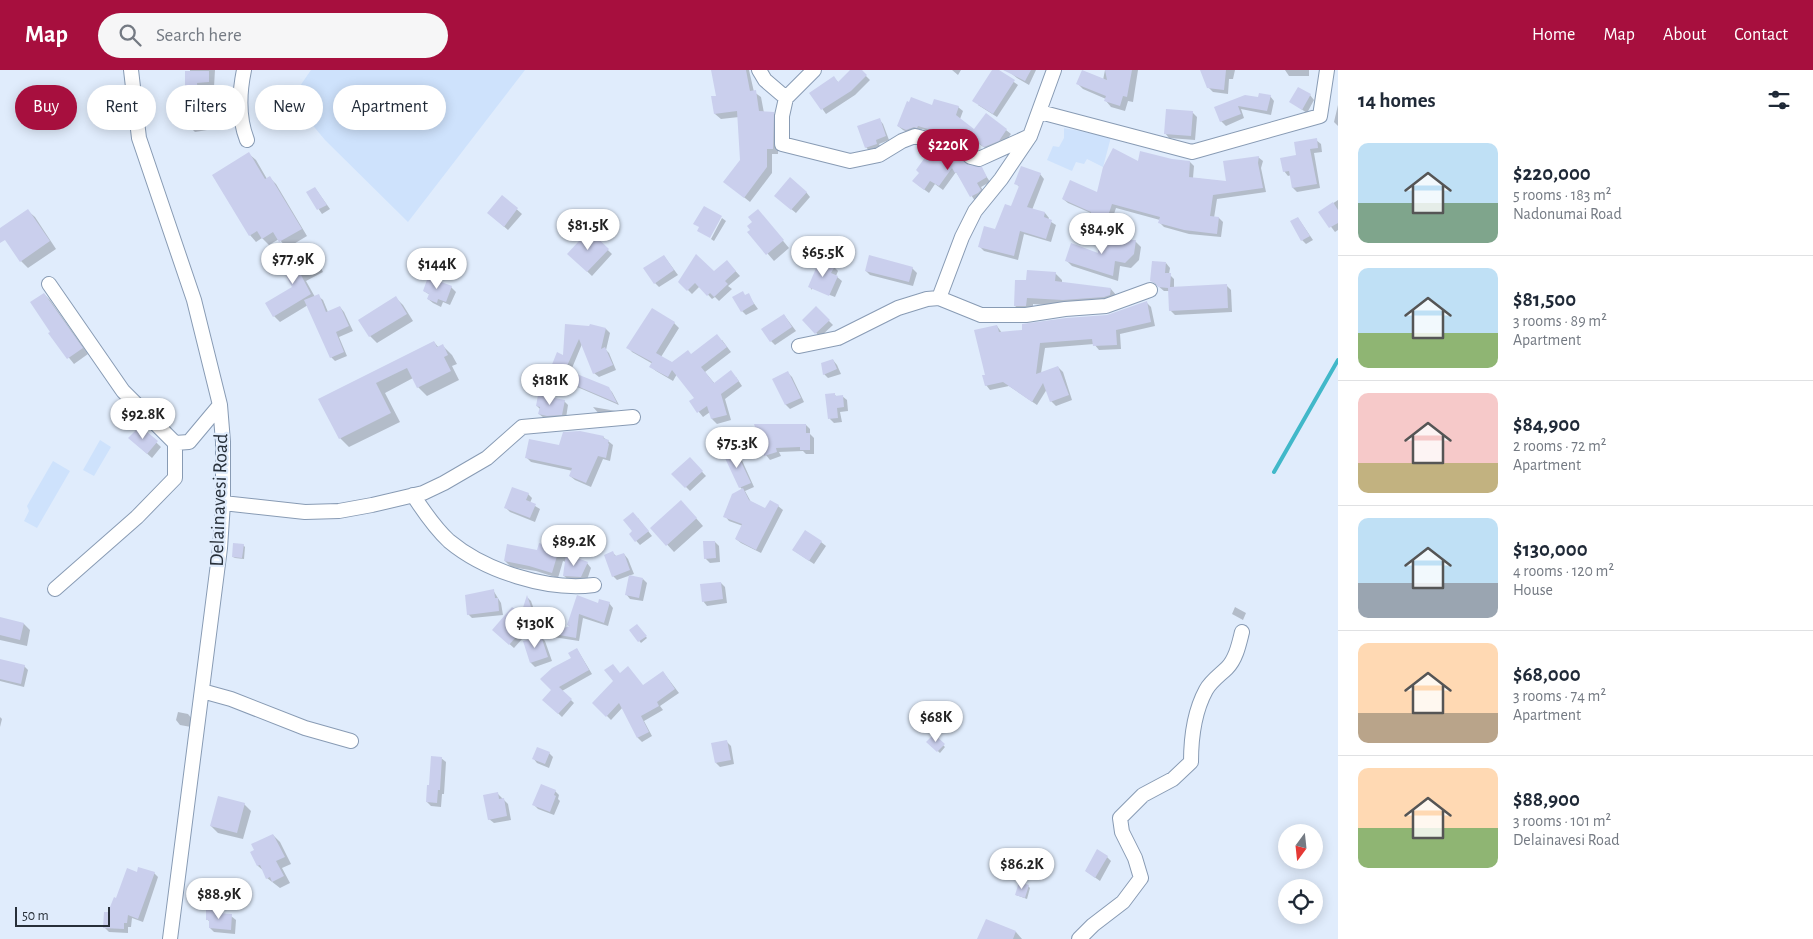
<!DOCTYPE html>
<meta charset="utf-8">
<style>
:root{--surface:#fff;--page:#f6f6f7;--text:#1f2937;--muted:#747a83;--line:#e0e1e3;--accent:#a70f3e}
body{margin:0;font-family:"Alegreya Sans",sans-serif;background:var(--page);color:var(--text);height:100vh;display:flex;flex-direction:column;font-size:19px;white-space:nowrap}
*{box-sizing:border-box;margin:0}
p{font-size:16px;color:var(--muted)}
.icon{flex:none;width:28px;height:28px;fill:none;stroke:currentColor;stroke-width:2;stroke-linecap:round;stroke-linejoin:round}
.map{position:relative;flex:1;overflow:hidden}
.side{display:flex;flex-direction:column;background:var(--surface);width:475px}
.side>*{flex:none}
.guide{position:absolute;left:15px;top:15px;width:475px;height:45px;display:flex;gap:10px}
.needle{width:32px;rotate:195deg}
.buttons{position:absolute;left:1278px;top:754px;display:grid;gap:10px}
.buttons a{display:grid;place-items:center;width:45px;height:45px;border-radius:50%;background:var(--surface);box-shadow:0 2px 12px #0003;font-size:25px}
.scale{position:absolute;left:15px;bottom:12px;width:95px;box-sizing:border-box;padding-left:5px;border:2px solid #272f39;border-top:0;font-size:14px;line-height:18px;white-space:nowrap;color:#272f39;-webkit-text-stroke:4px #e0ecfc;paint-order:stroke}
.price{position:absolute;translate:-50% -42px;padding:0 11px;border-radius:18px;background:#fff;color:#222;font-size:16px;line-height:32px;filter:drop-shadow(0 1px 2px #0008)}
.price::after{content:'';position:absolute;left:50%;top:30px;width:15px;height:11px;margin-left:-8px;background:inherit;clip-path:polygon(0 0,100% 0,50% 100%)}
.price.selected{background:var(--accent);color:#fff}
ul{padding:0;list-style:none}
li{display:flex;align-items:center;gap:15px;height:125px;padding:0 20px}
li+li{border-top:1px solid var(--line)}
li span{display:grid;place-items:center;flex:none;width:140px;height:100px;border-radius:10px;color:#555}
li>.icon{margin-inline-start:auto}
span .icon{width:60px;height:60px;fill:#fffc;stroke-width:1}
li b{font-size:21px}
h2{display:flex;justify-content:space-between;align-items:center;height:60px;padding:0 20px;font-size:21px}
.chip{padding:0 18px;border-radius:22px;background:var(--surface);box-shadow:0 2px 12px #0003;font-size:18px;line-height:45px}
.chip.selected{background:var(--accent);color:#fff}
header{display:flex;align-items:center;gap:30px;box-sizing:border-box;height:70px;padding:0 25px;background:var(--accent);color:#fff}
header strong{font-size:24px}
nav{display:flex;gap:28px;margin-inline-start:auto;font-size:18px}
.search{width:350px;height:45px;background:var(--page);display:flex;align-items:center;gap:12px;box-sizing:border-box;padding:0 18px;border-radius:28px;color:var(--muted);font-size:19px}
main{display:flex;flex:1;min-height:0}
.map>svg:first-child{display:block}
.built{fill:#cee2fc}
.shadow{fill:#0003}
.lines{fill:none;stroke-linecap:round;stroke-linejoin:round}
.stream{stroke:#41b8c9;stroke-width:4}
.building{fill:#cacfed}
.minor-casing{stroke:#889bb4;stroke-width:16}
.minor{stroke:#fff;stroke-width:14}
.labels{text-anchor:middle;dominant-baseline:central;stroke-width:4.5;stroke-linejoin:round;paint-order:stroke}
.street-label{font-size:20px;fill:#272f39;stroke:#e0ecfc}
</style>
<header>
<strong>Map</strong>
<div class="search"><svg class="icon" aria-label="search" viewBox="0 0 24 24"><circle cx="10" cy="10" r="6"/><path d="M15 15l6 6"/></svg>Search here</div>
<nav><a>Home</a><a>Map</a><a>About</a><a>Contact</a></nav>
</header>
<main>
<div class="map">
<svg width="1338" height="869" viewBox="0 0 1338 869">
<rect width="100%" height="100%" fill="#e0ecfc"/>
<path class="built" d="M311 0H525L408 152 325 70 291 29Z
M1064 58 1111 67 1103 97 1087 89 1084 94 1076 92 1072 101 1047 90 1053 76 1059 77 1064 68Z
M100 370 111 377 94 406 83 400Z
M53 391 70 401 37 458 24 451 29 441 27 436Z"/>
<path class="shadow" d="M190 0H215L214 17 202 18 203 34 224 32 229 38 231 50 206 53 207 60 195 62 189 56Z
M715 0H749L754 22 761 27 764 43H773L779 48 778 84H772V103L750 132 725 112 741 91 739 47 721 49 715 44 718 27Z
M852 0H860L870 10 855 25 826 44 811 23 834 8 839 13Z
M952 0H961L958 5Z
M994 0H997L1018 15 997 47 978 35Z
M1014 0H1036L1029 15 1017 8 1012 4Z
M1105 0H1138L1133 32 1128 31 1125 41 1111 37 1106 31V29L1083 19 1077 13 1103 10Z
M1202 0H1235L1233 9H1229L1228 24 1213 22 1208 17Z
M1285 0H1309V6H1289Z
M1310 25 1314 30 1307 43 1291 32Z
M1270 26 1274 31 1271 45 1241 39 1244 48 1226 56 1221 51 1216 38Z
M1338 35V56L1334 52Z
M933 37H958L963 41 960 49 975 61 987 45 1011 64 1003 75 989 81 964 63 971 76 967 72 922 59 921 61 911 64 903 60 898 56Z
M1192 42 1197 47 1195 70 1169 68 1165 63Z
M879 49 883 54 889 70 879 74 881 78 870 82 866 77Z
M1316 70 1321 74 1322 82 1314 83 1320 118 1297 122 1293 118 1291 105 1288 106 1284 101 1297 86Z
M249 84 256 90 267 109 269 107 276 114 307 166 287 178 279 169 269 175 262 168 256 172 250 165Z
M1258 87 1263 91 1261 98 1266 122 1217 129 1214 148H1219L1223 152 1221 167 1189 164 1164 157 1160 153V150L1116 138 1111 153 1097 148 1093 144 1068 133 1063 129 1097 123 1139 93 1172 91 1190 92 1194 96 1193 108 1228 112Z
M968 97 981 98 990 112 981 117 985 124 975 131 956 102 943 120 935 114 929 123 918 115 920 103 917 100Z
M1040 104 1044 109 1032 140 1045 143 1049 148 1048 150 1056 155 1051 172 1024 164 1018 190 984 181 980 177 996 161 1012 138 1020 118 1016 113Z
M315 118 330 139 322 144 308 123Z
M806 122 810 127 796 143 780 130Z
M502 126 522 144 508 160 493 147Z
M1338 130V160L1335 162 1320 142Z
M28 141 35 147 56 179 28 198 21 191 0 159Z
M722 148 726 151 714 171 711 169Z
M764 148 789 178 774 191 749 162Z
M1298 148 1313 170 1306 174 1302 170Z
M589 162 612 184 592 206 569 184Z
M1135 171 1141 177 1139 190 1131 198 1120 196 1118 211 1072 196 1066 190 1099 184 1108 172Z
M311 184 317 190 323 202 306 211 315 227 318 226 323 230 328 242 340 237 344 242 353 261 339 267 347 286 335 291 331 287 308 235 280 252 274 246 294 217Z
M664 186 678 205 659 217 655 213Z
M1166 193 1170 198 1169 204 1174 209V218L1227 216 1231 220 1232 242 1175 245 1170 240V221H1164L1152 211Z
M731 196 740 206 728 216 732 219 719 231 715 227 712 229 700 216 692 224 680 212 714 203Z
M834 197 838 201 836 206 842 211 835 227 812 218V220L809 216Z
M912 198 917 203 913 216 870 205 866 201Z
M1055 203 1062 210V213L1111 219 1117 226V232L1071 237 1033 234V242H1022L1015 236 1027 212Z
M451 217 456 222 450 235 443 232 441 237 433 233 428 229 430 225 424 221Z
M44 224 50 230 88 284 74 294 50 264 52 263Z
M748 225 758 239 746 245 742 241 746 226Z
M396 228 403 235 413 251 377 273 370 266 360 250Z
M1146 232 1151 237 1155 256 1120 264 1121 279 1099 280 1094 274 1045 278 1041 303 1058 297 1063 302 1072 330 1056 336 1051 331 1047 319 1037 335 1009 316 990 320 986 315 997 256 1002 263 1024 261 1107 246Z
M816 238 833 255 820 267 804 250Z
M784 245 796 261 775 275 771 271Z
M674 253 679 258 661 287 673 293 722 270 731 282 705 302 715 314 736 307 742 316 725 329 731 350 717 354 712 349 710 342 703 347 691 332 696 328 677 304 673 311 656 301 651 297 653 294 632 282 628 277Z
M567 256 606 259 610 263 606 280 609 283 616 300 599 307 594 303 582 274 570 303 608 318 612 322 619 335 568 313 564 309 566 306 556 301 552 297 564 287Z
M434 272 439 278 443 276 452 285 457 294 452 296 459 310 427 326 418 317 413 308 385 323 400 352 349 377 340 368 320 329Z
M833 290 837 295 841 304 828 308 824 304Z
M788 303 792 307 804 332 790 339 786 335 774 309Z
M834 324 837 327 842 326 847 330 848 341 840 342 842 352 834 353 830 349 826 325Z
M564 331 568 335 566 348 552 350 544 348 539 344 540 339 537 336Z
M593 337 616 341 619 344 600 345Z
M806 355 810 359V364L814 368V384H806L803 381 779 382 781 386 770 390 766 385Z
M140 357 161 377 152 388 134 372Z
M603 367 613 375 610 391 603 389 591 417 575 410 570 406 573 401 531 392 527 388Z
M736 382 740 386 754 417 745 421 751 432 766 440 778 436 783 440 761 483 741 473 736 469 743 456 729 451 725 446 743 420 740 417Z
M690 389 706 406 690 421 673 404Z
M528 424 532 428 530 433 540 439 535 452 510 442 506 438Z
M688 439 703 456 674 482 652 458Z
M638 448 652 466 640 475 630 464 634 461Z
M555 472 567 476 573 482 571 487 587 493 591 498 587 510H569L564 506 566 492 563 491 558 508 536 501 511 497 505 491 538 481 553 479Z
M715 472 719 476 720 492 710 493 705 488Z
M821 472 826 476 814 494 793 480Z
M243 475 245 477 244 489 235 488 233 487Z
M613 483 617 487 624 484 628 489 634 504 617 510 613 506Z
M643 509 647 513 643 531 630 529 626 524Z
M721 513 725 517 727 533 707 536 703 531Z
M493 520 501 533 503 545 472 548 468 544Z
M578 527 599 534 609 533 613 538 608 556 583 548 579 571 553 567 550 564 570 557 568 555Z
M528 528 531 531 538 551 514 578 498 564 522 547Z
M1235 537 1246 543 1243 550 1232 544Z
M0 549 24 554 30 560 27 576 0 570Z
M637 556 647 568 641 573 631 561Z
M541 567 545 571 552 591 535 597 531 593 525 572Z
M577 579 592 604 562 621 574 633 562 647 544 630 552 620 573 588Z
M0 590 24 596 28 600 24 617 0 611Z
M663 602 679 623 660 636 663 640 644 651 652 666 642 672 638 668 623 637 611 650 594 633 620 604 643 616Z
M178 642 188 644 192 649 191 657 180 655 176 650Z
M0 647 2 649 0 657Z
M934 666 945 677 940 683 928 672Z
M726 671 731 676 734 694 720 697 716 693Z
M549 683 553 687 549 698 537 693 533 688Z
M441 688 446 692 444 724H442L441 737 431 736 427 732 430 717Z
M555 721 559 725 558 729 560 731 554 745 538 739 534 735Z
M497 723 508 734 511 750 494 753 489 749Z
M244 734 251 741 243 769 218 763 211 756Z
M273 765 280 772 291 794 282 798 290 813 280 818 267 808 265 802 258 796 252 783Z
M1107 787 1111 791 1100 811 1086 801Z
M154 803 158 807 143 852 132 848 131 857H128V863L109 862 105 858 109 844 117 829 137 804Z
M1028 816 1030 818 1027 829 1016 825Z
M217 841 221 845 231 846 236 850 235 864 214 862 210 858V852L207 849Z
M1016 862 1022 869H979Z"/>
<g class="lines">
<path class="stream" d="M1274 402 1338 290"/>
</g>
<path class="building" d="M711 0H746L750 21 756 20 759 41 774 42 773 79H767V97L744 128 723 112 740 90 737 41 714 44 711 26H716Z
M850 0H862L867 5 851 21 821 40 809 23 834 6 838 12Z
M992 0H999L1015 10 993 44 972 31Z
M1003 0H1031L1025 11Z
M1082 0 1107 10 1105 0H1132L1127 27 1123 26 1120 36 1104 31 1106 26 1076 14Z
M1200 0H1226L1224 20 1207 18Z
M185 1H209V12L197 13 199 33 224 31 226 45 201 48 202 55 188 57 185 28Z
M1298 17 1311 24 1302 40 1289 32Z
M1259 23 1271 25 1267 41 1238 36 1241 44 1220 52 1214 37 1245 25 1258 27Z
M911 27 932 35 934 29 959 36 956 45 974 59 986 43 1007 59 999 71 984 77 963 62 970 75 961 69 918 56 917 58 914 57 906 60 897 56 907 31 909 32Z
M1166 39 1193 41 1191 66 1164 64Z
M880 48 886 66 876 70 877 74 865 78 857 56Z
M1317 68 1318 78 1310 79 1317 114 1292 118 1289 101 1283 102 1280 88 1296 85 1294 72Z
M1113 78 1138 91 1140 81 1172 89 1190 91 1189 107 1226 111 1223 91 1259 86 1258 93 1263 118 1213 125 1210 146 1219 147 1217 164 1184 160 1158 153 1160 147 1112 134 1107 149 1091 144V142L1062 129 1070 110 1097 122 1103 97Z
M931 79 955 85 969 95 982 97 987 107 977 113 981 120 978 123 970 127 956 102 955 103 952 98 939 116 930 111 924 120 912 111 919 103 916 100Z
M249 82 265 109 270 106 302 159 279 172 273 162 262 169 257 161 249 166 212 105Z
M1021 96 1041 103 1027 137 1045 142 1044 147 1052 150 1046 169 1020 161 1014 186 978 177 984 156 995 159 1005 134 1011 136 1019 116 1014 114Z
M790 107 807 122 791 140 774 126Z
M315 117 327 135 317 140 306 122Z
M502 125 518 138 504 157 487 143Z
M1333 132 1338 140V153L1329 158 1318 142Z
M704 136 722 146 710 168 697 161 699 157 693 154Z
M28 139 50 171 20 192 5 170 0 173V158Z
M758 139 784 170 766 185 747 162 750 160 747 156 752 152 748 147Z
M1298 147 1310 166 1301 171 1290 151Z
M589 160 609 179 587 202 567 184Z
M1098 162 1108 171 1136 170 1134 184 1125 193 1115 191 1113 206 1065 191 1071 173 1098 183Z
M311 182 318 196 301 205 311 224 273 247 265 233 292 217 282 198Z
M696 184 714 201 727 190 736 201 725 211 728 214 714 227 710 223 707 226 695 213 687 221 678 212Z
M664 185 674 200 654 214 643 198Z
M869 185 913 197 909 212 865 201Z
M820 189 835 196 831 203 838 206 829 226 808 217Z
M1152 191 1166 192 1165 203H1171L1170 217 1227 214 1228 238 1169 241 1168 218 1158 217 1155 213 1150 211Z
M1027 200 1056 202 1055 211 1111 218 1110 225 1104 227 1063 230 1027 228 1026 236H1014L1015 210H1026Z
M428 207 452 216 446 232 438 229 437 233 427 229 429 224 423 221Z
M743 221 745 225 749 223 754 234 741 242 732 227Z
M44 223 83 278 67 289 48 263 50 262 30 232Z
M319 224 326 242 340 236 349 256 336 262 344 282 330 288 304 230Z
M396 226 407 244 369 267 358 250Z
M1147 231 1151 252 1116 260 1117 275 1093 276 1092 269 1040 273 1036 304 1058 296 1069 325 1050 332 1043 313 1032 332 1003 312 985 316 982 305H985L974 260 997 255 999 262 1022 260V254L1066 248 1107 245Z
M816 236 830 250 815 264 802 250Z
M652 238 675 252 656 283 672 292 688 280 691 284 717 264 727 277 701 297 714 313 731 300 739 311 721 324 727 345 711 349 707 336 697 343 689 331 694 328 672 300 668 307 649 297 652 292 626 278Z
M784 244 792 257 770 272 761 259Z
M565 254 589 256 590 254 606 258 601 279 605 277 613 295 593 304 579 269 563 305 562 302 551 297 557 282 563 285Z
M434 271 437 277 443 274 448 285 444 287 451 301 417 318 407 298 376 313 391 343 339 369 318 329Z
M833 289 837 299 823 305 821 293Z
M567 300 609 317 617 333 563 310Z
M788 301 801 328 785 335 772 309Z
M835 323V326L843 325 844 337 837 338 838 348 828 349 825 324Z
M538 325 565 330 562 345 547 346 538 344 540 337 536 336Z
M754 354H806V363H810V380H800V377L776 378 777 382 764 386Z
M140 356 158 371 147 384 128 368Z
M580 361 604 366 603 368 609 370 608 373 609 374 606 388 598 386 586 413 569 406 572 398 525 388 529 369 559 375 563 362Z
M736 381 751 413 739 418 724 386Z
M690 387 703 401 685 418 671 404Z
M512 417 529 423 526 430 536 434 530 448 504 438Z
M743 418 749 430 765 438 770 430 779 435 756 480 735 469 742 454 723 447 732 424Z
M681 430 697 448 666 476 650 458Z
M633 442 649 461 635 472 629 464 632 461 623 450Z
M805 460 822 471 809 491 792 480Z
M554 471 567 475 563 487 557 486 552 503 529 496 504 491 507 474 537 480 539 473 552 477Z
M703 471H715L716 488 704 489Z
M233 473 244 474 242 488 232 487Z
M613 481 615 486 624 483 630 500 612 507 604 485Z
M566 484 588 492 581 507 563 506Z
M629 505 643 508 639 528 625 525Z
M721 512 723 529 702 532 700 514Z
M494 519 495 528H498L499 541 467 545 465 525Z
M527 525 534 546 509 575 492 560 512 537 521 544Z
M577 525 598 533 599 529 610 532 604 553 579 544 576 568 548 563 570 556 567 555Z
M0 547 24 553 20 570 0 565Z
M637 554 647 566 638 572 629 560Z
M541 566 548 587 530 593 523 571Z
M577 578 589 600 559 617 572 629 558 644 542 630 551 620 540 609 552 598 571 588 568 583Z
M0 589 25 595 21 614 0 609Z
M613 594 620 603 628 596 643 615 663 601 675 619 657 632 659 636 641 646 649 662 637 668 619 633 606 647 592 633 613 611 604 600Z
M934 664 945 674 937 682 926 672Z
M727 670 731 690 715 693 711 673Z
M537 677 550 682 545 694 532 689Z
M431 686 442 687 440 720H438L437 733 426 732 427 715H429Z
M541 714 556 720 554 725 556 726 550 742 532 735Z
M498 722 499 729 504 728 507 746 488 750 483 725Z
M218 726 245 733 237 763 210 756Z
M273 764 285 787 276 791 284 806 272 812 270 807 266 809 260 795 257 796 250 782 254 780 251 774Z
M1097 779 1108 786 1095 808 1085 801Z
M138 797 155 802 138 849 128 845 127 853H124V859L103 858 104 842H108L114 827 116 828 127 798 137 802Z
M1019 812 1029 815 1025 828 1015 825Z
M206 839 217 840V843L232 844 231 860 209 858V850H206Z
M986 849 1016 861 1013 869H977Z"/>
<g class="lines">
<g class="minor-casing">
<path id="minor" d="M131 0 139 68 194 230 220 335 223 372V433L220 478 170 869
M244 0C239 24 238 47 247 70
M759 0 765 10 786 28
M814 0 786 28 782 46V74L850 91 879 85 902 71 915 66 959 77 971 87 979 89 1030 66
M1040 42 1192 82 1320 46 1327 0
M49 214 123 321 175 373
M939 228 962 167 975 141 1001 109 1030 66 1054 0
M799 276 838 268 898 238 927 229 939 228 981 245H1026L1065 239 1106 236 1150 220
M413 425C424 442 435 458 449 471 485 501 547 521 594 515
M223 433 305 442 339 441 372 435 423 423 444 413 487 388 522 357 633 347
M55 519 137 447 175 408V373L189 372 220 335
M202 621 231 629 305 658 351 671
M1079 869 1093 855 1123 832 1141 808 1135 788 1122 762 1120 748 1143 725 1173 709 1191 692C1191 667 1194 642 1206 620 1211 611 1220 605 1227 598 1236 589 1239 574 1242 562"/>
</g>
<use href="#minor" class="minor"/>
</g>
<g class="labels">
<g class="street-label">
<text transform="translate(219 430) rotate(-88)">Delainavesi Road</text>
</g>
</g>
</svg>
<div class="buttons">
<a><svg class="needle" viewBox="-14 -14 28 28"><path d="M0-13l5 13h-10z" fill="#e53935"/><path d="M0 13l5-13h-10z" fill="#747a83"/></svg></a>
<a><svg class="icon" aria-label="locate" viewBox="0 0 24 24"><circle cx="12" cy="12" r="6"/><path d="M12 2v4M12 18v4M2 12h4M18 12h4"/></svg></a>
</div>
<div class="scale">50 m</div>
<b class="price selected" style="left:948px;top:101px">$220K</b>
<b class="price" style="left:588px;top:181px">$81.5K</b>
<b class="price" style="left:1102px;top:185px">$84.9K</b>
<b class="price" style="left:823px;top:208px">$65.5K</b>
<b class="price" style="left:293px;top:215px">$77.9K</b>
<b class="price" style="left:437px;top:220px">$144K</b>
<b class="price" style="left:550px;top:336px">$181K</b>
<b class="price" style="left:143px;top:370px">$92.8K</b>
<b class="price" style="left:737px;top:399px">$75.3K</b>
<b class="price" style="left:574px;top:497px">$89.2K</b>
<b class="price" style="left:535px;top:579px">$130K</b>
<b class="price" style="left:936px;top:673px">$68K</b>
<b class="price" style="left:1022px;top:820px">$86.2K</b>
<b class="price" style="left:219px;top:850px">$88.9K</b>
<div class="guide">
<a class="chip selected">Buy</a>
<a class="chip">Rent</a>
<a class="chip">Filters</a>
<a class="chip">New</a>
<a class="chip">Apartment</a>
</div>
</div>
<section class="side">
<h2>14 homes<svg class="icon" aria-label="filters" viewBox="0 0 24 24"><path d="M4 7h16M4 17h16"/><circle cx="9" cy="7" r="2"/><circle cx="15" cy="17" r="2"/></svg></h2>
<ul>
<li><span style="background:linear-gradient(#bfe0f5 60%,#7fa58c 0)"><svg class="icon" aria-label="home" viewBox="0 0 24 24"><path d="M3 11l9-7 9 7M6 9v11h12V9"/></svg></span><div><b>$220,000</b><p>5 rooms · 183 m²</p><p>Nadonumai Road</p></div></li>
<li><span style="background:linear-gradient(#bfe0f5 65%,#8fb573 0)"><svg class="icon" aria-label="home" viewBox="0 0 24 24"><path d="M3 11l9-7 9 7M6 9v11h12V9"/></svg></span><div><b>$81,500</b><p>3 rooms · 89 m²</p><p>Apartment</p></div></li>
<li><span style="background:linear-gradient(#f6c9c9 70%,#c2b280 0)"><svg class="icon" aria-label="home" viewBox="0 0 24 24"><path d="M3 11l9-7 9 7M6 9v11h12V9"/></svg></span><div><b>$84,900</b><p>2 rooms · 72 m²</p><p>Apartment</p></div></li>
<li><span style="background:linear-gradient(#bfe0f5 65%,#9aa5b1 0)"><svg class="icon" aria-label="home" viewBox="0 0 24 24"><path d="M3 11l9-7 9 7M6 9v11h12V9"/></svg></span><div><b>$130,000</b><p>4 rooms · 120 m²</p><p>House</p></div></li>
<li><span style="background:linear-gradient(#ffd9b3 70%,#b9a48a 0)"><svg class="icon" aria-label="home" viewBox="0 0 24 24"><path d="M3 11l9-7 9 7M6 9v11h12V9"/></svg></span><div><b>$68,000</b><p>3 rooms · 74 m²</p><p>Apartment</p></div></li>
<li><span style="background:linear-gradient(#ffd9b3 60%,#8fb573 0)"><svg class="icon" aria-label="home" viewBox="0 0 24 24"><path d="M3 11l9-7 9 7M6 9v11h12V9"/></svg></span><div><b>$88,900</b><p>3 rooms · 101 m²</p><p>Delainavesi Road</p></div></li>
</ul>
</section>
</main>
